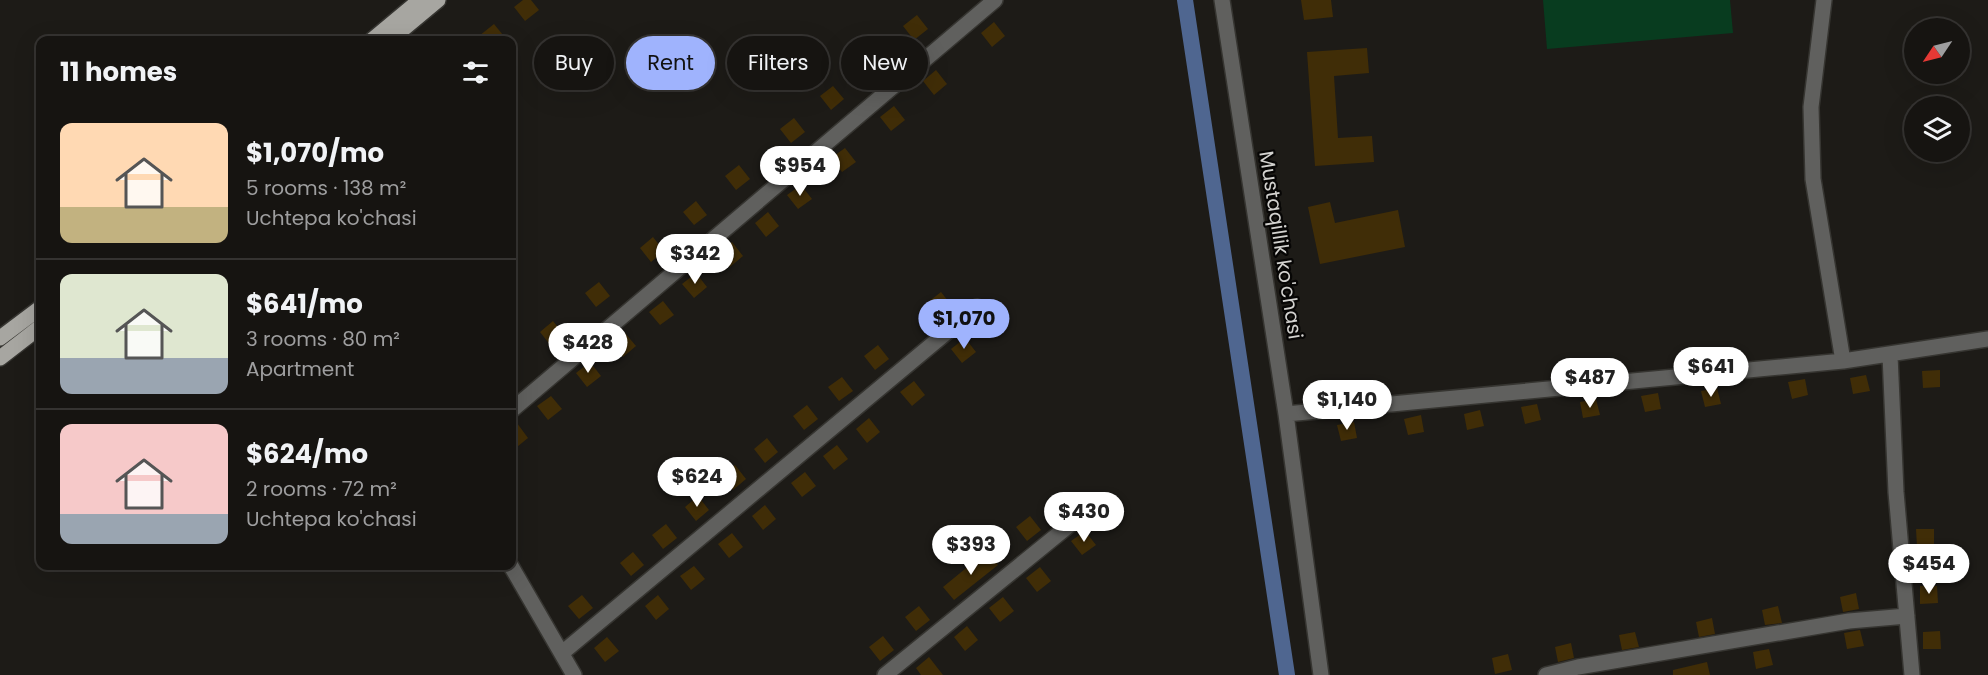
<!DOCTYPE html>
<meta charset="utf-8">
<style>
:root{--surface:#161411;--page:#1f1d1a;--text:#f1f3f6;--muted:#9e9e9f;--line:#353331;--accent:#9fb3fd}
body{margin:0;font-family:Poppins,sans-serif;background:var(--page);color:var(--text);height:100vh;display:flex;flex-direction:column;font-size:22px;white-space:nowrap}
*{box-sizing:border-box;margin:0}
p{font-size:20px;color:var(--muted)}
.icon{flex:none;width:33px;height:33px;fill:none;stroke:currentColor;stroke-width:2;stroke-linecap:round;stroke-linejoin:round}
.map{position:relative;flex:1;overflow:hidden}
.panel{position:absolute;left:36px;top:36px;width:480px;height:534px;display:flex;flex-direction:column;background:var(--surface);border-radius:12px;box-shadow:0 6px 24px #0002,0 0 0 2px var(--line)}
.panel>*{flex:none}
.banner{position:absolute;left:534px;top:36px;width:570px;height:54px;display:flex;gap:12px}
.needle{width:39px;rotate:235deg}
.fabs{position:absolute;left:1904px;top:18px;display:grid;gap:12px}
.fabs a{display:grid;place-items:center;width:66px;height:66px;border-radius:50%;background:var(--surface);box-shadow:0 6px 24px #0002,0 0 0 2px var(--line);font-size:30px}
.price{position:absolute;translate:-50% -51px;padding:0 14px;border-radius:21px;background:#fff;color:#222;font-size:20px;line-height:39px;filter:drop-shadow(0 2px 3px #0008)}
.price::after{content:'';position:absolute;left:50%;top:36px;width:18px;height:14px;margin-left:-9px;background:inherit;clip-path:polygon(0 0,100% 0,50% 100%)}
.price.selected{background:var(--accent);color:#111}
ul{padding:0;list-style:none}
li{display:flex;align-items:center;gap:18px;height:150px;padding:0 24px}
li+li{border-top:2px solid var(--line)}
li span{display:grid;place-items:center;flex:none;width:168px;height:120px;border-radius:12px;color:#555}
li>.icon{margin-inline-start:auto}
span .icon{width:72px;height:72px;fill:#fffc;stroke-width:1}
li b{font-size:26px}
h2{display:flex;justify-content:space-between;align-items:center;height:72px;padding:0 24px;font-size:26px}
.tag{padding:0 21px;border-radius:27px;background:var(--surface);box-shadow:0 6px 24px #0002,0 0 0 2px var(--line);font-size:21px;line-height:54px}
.tag.selected{background:var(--accent);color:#111}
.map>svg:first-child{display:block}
.green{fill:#083c1f}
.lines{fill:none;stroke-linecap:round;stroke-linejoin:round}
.canal{stroke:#4f6690;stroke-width:16}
.building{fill:#402d07}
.minor-casing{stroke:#363531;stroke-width:18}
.major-casing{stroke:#363531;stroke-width:18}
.minor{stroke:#60605e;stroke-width:15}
.major{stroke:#a7a6a1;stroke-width:15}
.labels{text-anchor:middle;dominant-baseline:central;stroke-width:4.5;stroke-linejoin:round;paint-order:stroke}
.street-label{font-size:20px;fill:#d3d2cf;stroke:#070605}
</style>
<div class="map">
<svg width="1988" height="675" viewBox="0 0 1988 675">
<rect width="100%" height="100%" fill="#1d1b17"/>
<path class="green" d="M1543 0H1730L1733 33 1547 49Z"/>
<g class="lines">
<path class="canal" d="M1185 0 1287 675"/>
</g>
<path class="building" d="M523 0H531L539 10 525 21 514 7Z
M1301 0H1331L1333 17 1304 20Z
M917 15 928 29 914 40 903 26Z
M994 22 1005 36 992 47 981 33Z
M494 24 507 40H474Z
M1367 48 1369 73 1334 76 1338 138 1372 136 1374 162 1315 166 1307 52Z
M871 54 882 68 868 79 857 65Z
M936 70 947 84 934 95 923 81Z
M833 86 844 99 831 110 820 96Z
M894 106 905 120 891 131 880 117Z
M794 118 805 132 791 143 780 129Z
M845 148 856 162 842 172 831 158Z
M739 165 750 179 736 190 725 176Z
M801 185 812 199 798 209 787 195Z
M696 201 707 215 694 225 683 212Z
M1330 202 1335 223 1398 210 1405 247 1320 264 1308 207Z
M768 212 779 226 766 237 755 223Z
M653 237 664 251 651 262 640 248Z
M732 242 743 256 730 267 719 253Z
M696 273 707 287 694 298 682 284Z
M599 282 610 296 596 307 585 293Z
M941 292 952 306 938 317 927 303Z
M663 301 674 315 660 325 649 312Z
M553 321 564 335 551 346 540 332Z
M625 333 636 346 623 357 612 343Z
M965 338 976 352 962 363 951 349Z
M878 345 889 359 875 370 864 356Z
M590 362 601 376 587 387 576 373Z
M1940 370V387L1923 388 1922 371Z
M1866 375 1870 391 1853 394 1850 378Z
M842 377 853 391 839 401 828 387Z
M1805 379 1808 395 1792 399 1788 382Z
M914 381 925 395 912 406 900 392Z
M1717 388 1721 404 1705 407 1701 391Z
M1658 393 1661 409 1645 412 1641 396Z
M551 396 562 409 548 420 537 406Z
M1596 399 1600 415 1583 418 1580 402Z
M1537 404 1541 420 1525 424 1521 407Z
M807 405 818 419 804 430 793 416Z
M1480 410 1484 426 1467 430 1464 414Z
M1421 415 1424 432 1408 435 1404 419Z
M869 418 880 432 867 443 856 429Z
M512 419H514L528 438 512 451Z
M1354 422 1357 438 1341 441 1337 425Z
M767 438 778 452 765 463 754 449Z
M837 445 848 459 834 470 823 456Z
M735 465 746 479 733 490 722 476Z
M805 472 816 486 802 497 791 483Z
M698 496 709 510 696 521 685 507Z
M765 505 776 519 763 530 752 516Z
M1030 516 1041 530 1027 541 1016 527Z
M666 524 677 538 663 549 652 535Z
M1916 529H1934V546L1917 547Z
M1085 531 1096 545 1082 555 1071 541Z
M732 533 743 547 729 558 718 544Z
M987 551 998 565 954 600 943 587Z
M633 552 644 565 631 576 620 563Z
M694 566 705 579 691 590 680 576Z
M1040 567 1051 581 1037 592 1026 578Z
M1920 586H1937L1938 603 1920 604Z
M1856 593 1859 609 1843 612 1840 597Z
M582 595 593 608 579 619 568 606Z
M658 595 669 609 656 620 645 606Z
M1003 597 1014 611 1000 622 989 608Z
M919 606 930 620 916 631 905 617Z
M1778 606 1782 623 1765 625 1762 610Z
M1712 618 1715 634 1699 637 1696 622Z
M967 626 978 640 965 651 954 637Z
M1860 630 1864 646 1847 649 1844 633Z
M1940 631 1941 649H1923V632Z
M1635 632 1639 647 1622 650 1619 635Z
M883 636 894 650 880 661 869 647Z
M607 637 619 651 605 662 594 648Z
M1571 643 1574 658 1558 662 1555 647Z
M1769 649 1773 665 1756 669 1753 652Z
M1508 654 1512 670 1495 674 1492 658Z
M929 657 943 675H921L916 668Z
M1707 662 1710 675H1673V670Z"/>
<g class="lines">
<g class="minor-casing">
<path id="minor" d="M1222 0 1286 414 1321 675
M1824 0 1811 107 1813 179 1843 361
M1890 355 1896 492 1912 675
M512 410 995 0
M1286 414 1843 361 1988 339
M511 566 574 675
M562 653 977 307
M885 675 1099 501
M1546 675 1578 667 1849 621 1907 616"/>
</g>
<g class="major-casing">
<path id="major" d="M372 40 420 0
M390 40 438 0
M0 338 40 308
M0 358 40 327"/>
</g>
<use href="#minor" class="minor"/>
<use href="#major" class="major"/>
</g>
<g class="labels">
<g class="street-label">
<text transform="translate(1281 245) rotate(81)">Mustaqillik ko'chasi</text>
</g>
</g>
</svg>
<div class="fabs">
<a><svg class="needle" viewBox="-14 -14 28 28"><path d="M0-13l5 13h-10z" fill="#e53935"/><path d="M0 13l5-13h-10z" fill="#9e9e9f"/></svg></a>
<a><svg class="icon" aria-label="layers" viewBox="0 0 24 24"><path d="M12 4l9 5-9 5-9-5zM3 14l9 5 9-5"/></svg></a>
</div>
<b class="price" style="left:800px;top:197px">$954</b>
<b class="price" style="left:695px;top:285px">$342</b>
<b class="price selected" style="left:964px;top:350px">$1,070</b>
<b class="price" style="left:588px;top:374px">$428</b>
<b class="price" style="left:1711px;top:398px">$641</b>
<b class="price" style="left:1590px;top:409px">$487</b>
<b class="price" style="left:1347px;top:431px">$1,140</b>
<b class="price" style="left:697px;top:508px">$624</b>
<b class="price" style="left:1084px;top:543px">$430</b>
<b class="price" style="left:971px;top:576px">$393</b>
<b class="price" style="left:1929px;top:595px">$454</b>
<div class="banner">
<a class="tag">Buy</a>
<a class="tag selected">Rent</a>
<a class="tag">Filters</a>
<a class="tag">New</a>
</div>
<section class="panel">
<h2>11 homes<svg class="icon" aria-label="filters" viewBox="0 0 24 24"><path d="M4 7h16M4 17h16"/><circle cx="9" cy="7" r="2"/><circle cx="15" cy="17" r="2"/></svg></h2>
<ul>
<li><span style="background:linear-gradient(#ffd9b3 70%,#c2b280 0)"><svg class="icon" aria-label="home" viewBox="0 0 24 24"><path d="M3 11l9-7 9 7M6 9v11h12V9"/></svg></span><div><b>$1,070/mo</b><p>5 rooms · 138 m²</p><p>Uchtepa ko'chasi</p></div></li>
<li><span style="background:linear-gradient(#dfe7d0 70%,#9aa5b1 0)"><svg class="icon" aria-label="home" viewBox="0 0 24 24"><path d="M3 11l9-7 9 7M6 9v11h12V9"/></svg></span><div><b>$641/mo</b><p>3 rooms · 80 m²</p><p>Apartment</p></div></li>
<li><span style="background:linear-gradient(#f6c9c9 75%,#9aa5b1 0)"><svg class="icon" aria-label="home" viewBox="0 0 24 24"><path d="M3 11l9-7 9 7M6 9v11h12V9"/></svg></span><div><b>$624/mo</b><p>2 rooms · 72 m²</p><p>Uchtepa ko'chasi</p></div></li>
</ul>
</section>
</div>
